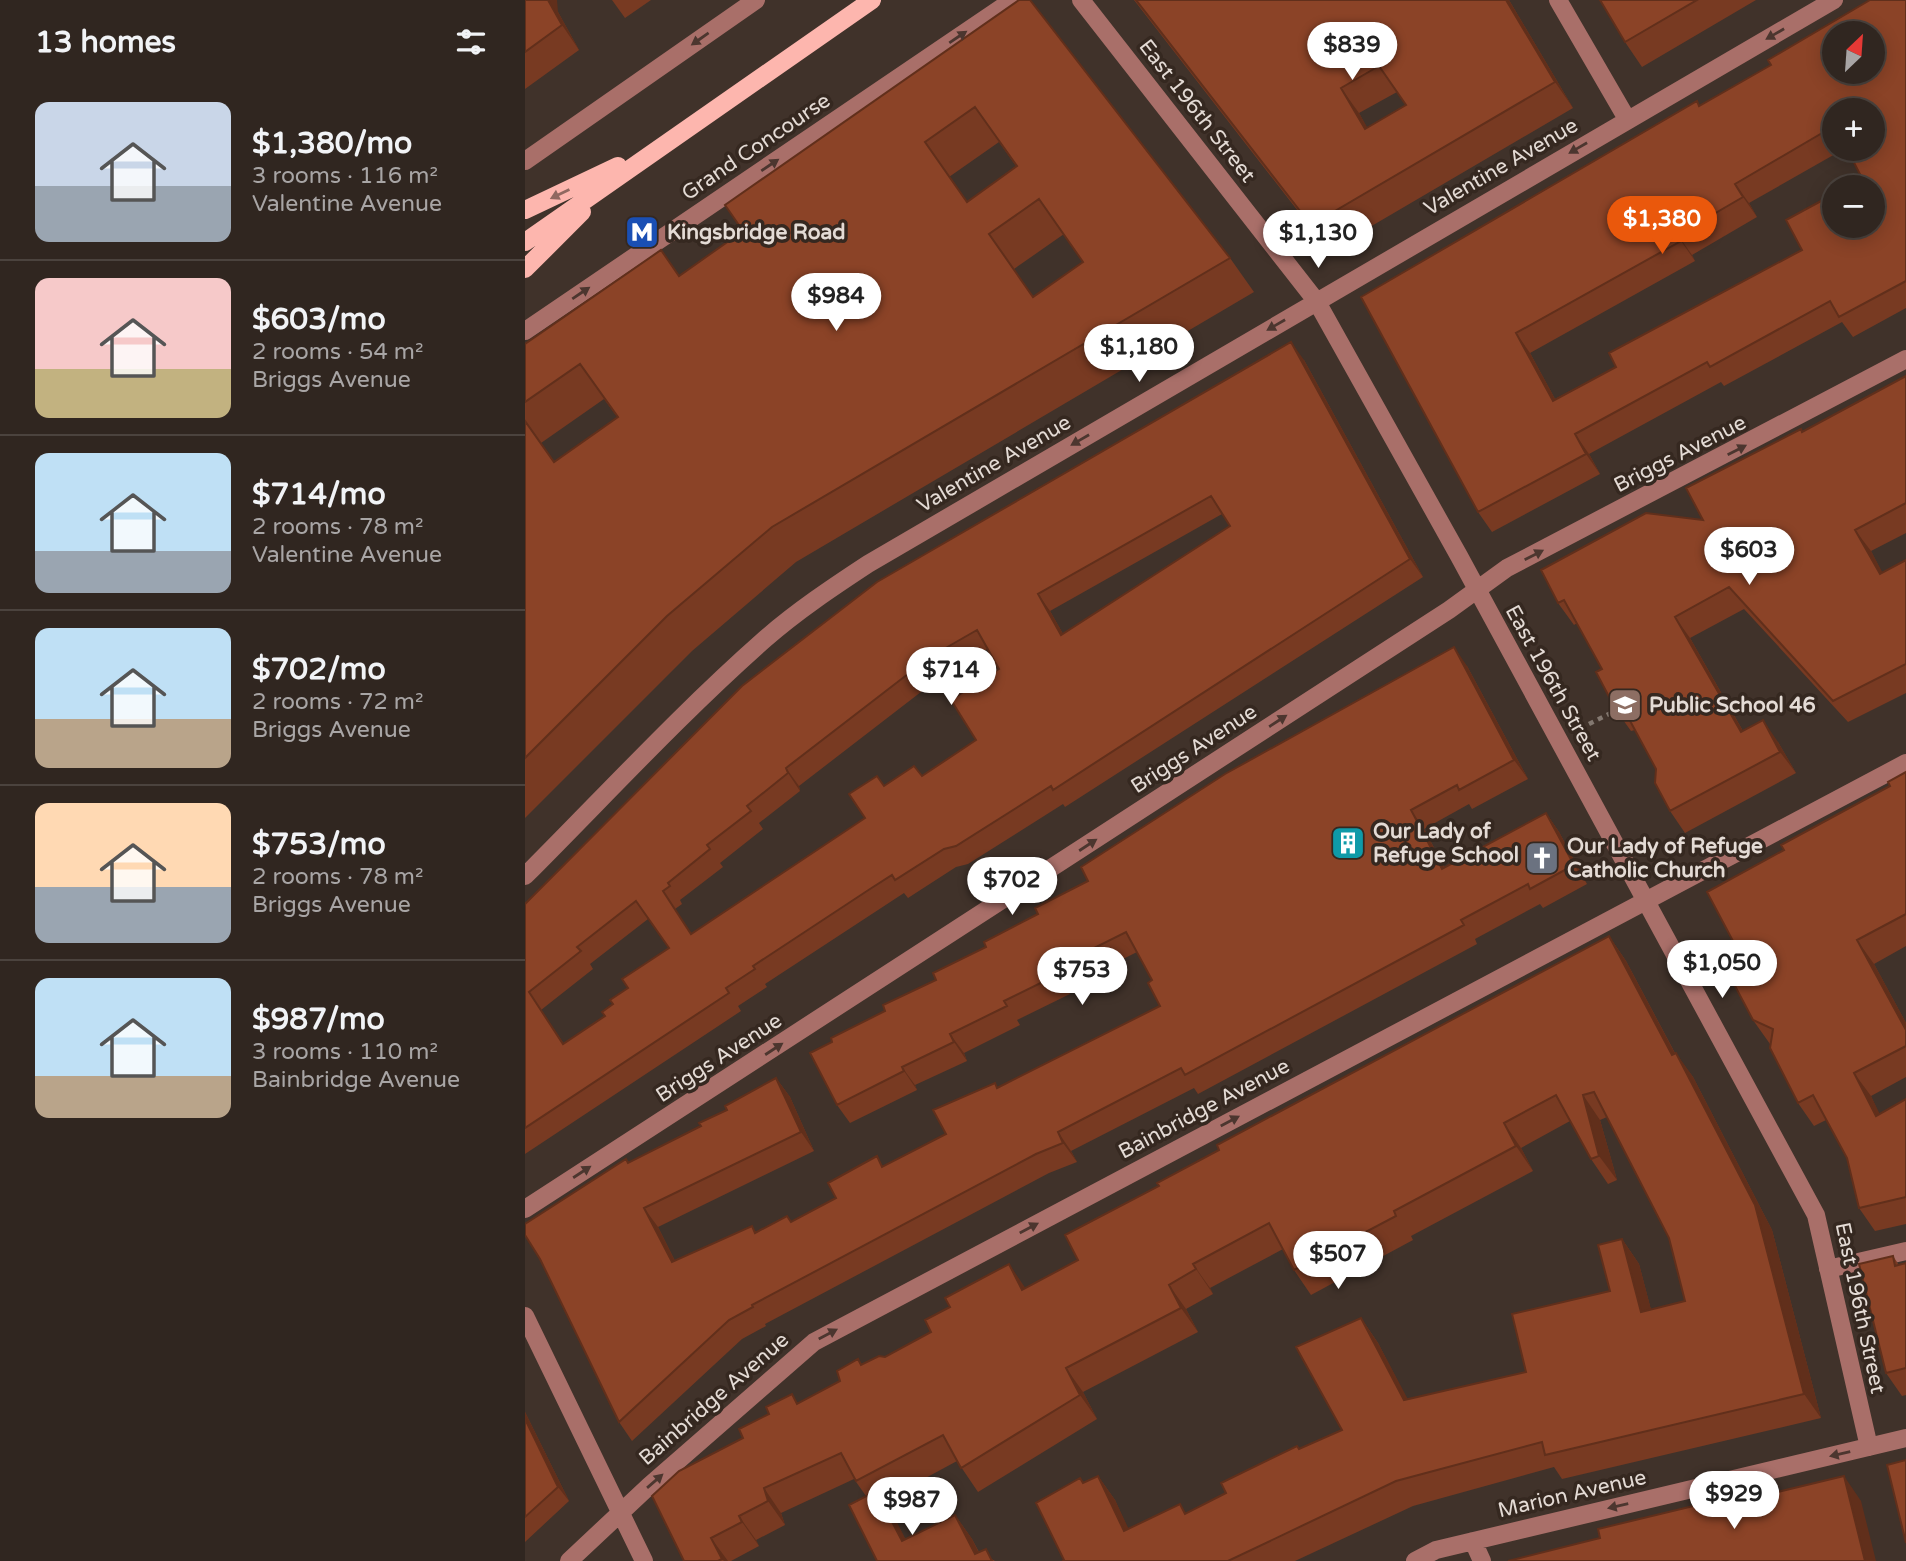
<!DOCTYPE html>
<meta charset="utf-8">
<style>
:root{--surface:#302620;--page:#3c322d;--text:#f1f3f6;--muted:#a8a5a5;--line:#4b433e;--accent:#ea580c}
body{margin:0;font-family:"Varela Round",sans-serif;background:var(--page);color:var(--text);height:100vh;display:flex;flex-direction:column;font-size:26px;white-space:nowrap}
*{box-sizing:border-box;margin:0}
p{font-size:23px;color:var(--muted)}
.icon{flex:none;width:38px;height:38px;fill:none;stroke:currentColor;stroke-width:2;stroke-linecap:round;stroke-linejoin:round}
.map{position:relative;flex:1;overflow:hidden}
.details{display:flex;flex-direction:column;background:var(--surface);width:525px}
.details>*{flex:none}
.needle{width:46px;rotate:25deg}
.tools{position:absolute;left:1297px;top:21px;display:grid;gap:14px}
.tools a{display:grid;place-items:center;width:63px;height:63px;border-radius:50%;background:var(--surface);box-shadow:0 4px 18px #0003,0 0 0 2px var(--line);font-size:35px}
.price{position:absolute;translate:-50% -60px;padding:0 16px;border-radius:24px;background:#fff;color:#222;font-size:23px;line-height:46px;filter:drop-shadow(0 2px 4px #0008)}
.price::after{content:'';position:absolute;left:50%;top:42px;width:21px;height:16px;margin-left:-10px;background:inherit;clip-path:polygon(0 0,100% 0,50% 100%)}
.price.active{background:var(--accent);color:#fff}
ul{padding:0;list-style:none}
li{display:flex;align-items:center;gap:21px;height:175px;padding:0 35px}
li+li{border-top:2px solid var(--line)}
li span{display:grid;place-items:center;flex:none;width:196px;height:140px;border-radius:14px;color:#555}
li>.icon{margin-inline-start:auto}
span .icon{width:84px;height:84px;fill:#fffc;stroke-width:1}
li b{font-size:30px}
h2{display:flex;justify-content:space-between;align-items:center;height:84px;padding:0 35px;font-size:30px}
main{display:flex;flex:1;min-height:0}
.map>svg:first-child{display:block}
.lines{fill:none;stroke-linecap:round;stroke-linejoin:round}
.path{stroke:#837870;stroke-width:4.5;stroke-dasharray:5 5;stroke-linecap:butt}
.minor{stroke:#a96f69;stroke-width:18}
.major{stroke:#fdb6ae;stroke-width:18}
.wall{fill:#783a22;fill-rule:evenodd}
.shaded-wall{fill:#612f1b}
.building{fill:#8b4327;stroke:#612f1b;stroke-width:2;fill-rule:evenodd}
.oneway{fill:#4c362f}
.oneway2{fill:#8f6860}
.labels{text-anchor:middle;dominant-baseline:central;stroke-width:7;stroke-linejoin:round;paint-order:stroke}
.street-label{font-size:21px;fill:#e4dbd5;stroke:#352820}
.poi-label{font-size:21px;font-weight:bold;fill:#e4dbd5;stroke:#352820;text-anchor:start}
</style>
<main>
<section class="details">
<h2>13 homes<svg class="icon" aria-label="filters" viewBox="0 0 24 24"><path d="M4 7h16M4 17h16"/><circle cx="9" cy="7" r="2"/><circle cx="15" cy="17" r="2"/></svg></h2>
<ul>
<li><span style="background:linear-gradient(#c9d6e8 60%,#9aa5b1 0)"><svg class="icon" aria-label="home" viewBox="0 0 24 24"><path d="M3 11l9-7 9 7M6 9v11h12V9"/></svg></span><div><b>$1,380/mo</b><p>3 rooms · 116 m²</p><p>Valentine Avenue</p></div></li>
<li><span style="background:linear-gradient(#f6c9c9 65%,#c2b280 0)"><svg class="icon" aria-label="home" viewBox="0 0 24 24"><path d="M3 11l9-7 9 7M6 9v11h12V9"/></svg></span><div><b>$603/mo</b><p>2 rooms · 54 m²</p><p>Briggs Avenue</p></div></li>
<li><span style="background:linear-gradient(#bfe0f5 70%,#9aa5b1 0)"><svg class="icon" aria-label="home" viewBox="0 0 24 24"><path d="M3 11l9-7 9 7M6 9v11h12V9"/></svg></span><div><b>$714/mo</b><p>2 rooms · 78 m²</p><p>Valentine Avenue</p></div></li>
<li><span style="background:linear-gradient(#bfe0f5 65%,#b9a48a 0)"><svg class="icon" aria-label="home" viewBox="0 0 24 24"><path d="M3 11l9-7 9 7M6 9v11h12V9"/></svg></span><div><b>$702/mo</b><p>2 rooms · 72 m²</p><p>Briggs Avenue</p></div></li>
<li><span style="background:linear-gradient(#ffd9b3 60%,#9aa5b1 0)"><svg class="icon" aria-label="home" viewBox="0 0 24 24"><path d="M3 11l9-7 9 7M6 9v11h12V9"/></svg></span><div><b>$753/mo</b><p>2 rooms · 78 m²</p><p>Briggs Avenue</p></div></li>
<li><span style="background:linear-gradient(#bfe0f5 70%,#b9a48a 0)"><svg class="icon" aria-label="home" viewBox="0 0 24 24"><path d="M3 11l9-7 9 7M6 9v11h12V9"/></svg></span><div><b>$987/mo</b><p>3 rooms · 110 m²</p><p>Bainbridge Avenue</p></div></li>
</ul>
</section>
<div class="map">
<svg width="1381" height="1561" viewBox="0 0 1381 1561">
<rect width="100%" height="100%" fill="#40322a"/>
<g class="lines">
<path class="path" d="M1064 724 1094 709"/>
<path class="minor" d="M556 0 792 302 934 556 1291 1215 1344 1447
M1033 0 1102 119
M0 161 231 0
M0 331 488 0
M0 876C79 797 156 713 240 639 272 611 308 587 343 564L1309 0
M0 1209 924 610 982 568 1381 359
M1303 1269 1381 1251
M0 1316 119 1561
M948 1541 957 1561
M44 1561 124 1486 289 1342 1381 763
M890 1561 911 1550 1381 1438"/>
<path class="major" d="M0 210 93 166
M0 242 347 0
M0 269 57 212"/>
</g>
<path class="wall" d="M0 0 33 12 54 50 0 89Z
M87 0H126L100 18Z
M494 0 705 258 729 292 271 562 167 651 0 818V344L154 276 218 231ZM474 142 491 166 442 202 424 177ZM539 234 558 262 508 297 489 269ZM79 399 93 418 29 462 16 443Z
M609 0H984L1048 108 804 251ZM872 92 881 105 842 128 834 113Z
M1075 0H1231L1117 67 1100 42Z
M1381 0V308L1328 337 1317 322 1199 386 1196 382 1064 454 1075 474 967 532 953 512 836 297 1175 106ZM1309 110 1337 178 1277 250 1091 367 1030 399 1005 353 1170 261 1167 255 1232 217 1224 203 1319 149H1309Z
M779 360 898 577 540 807 538 804 443 864 431 867 383 898 379 893 240 984 242 987 213 1006 216 1011 0 1154V904ZM697 514 705 526 538 634 525 611ZM462 649 474 669 451 740 397 776 359 786 340 818 166 934 150 909 157 904 155 900 198 867 195 863 238 829 234 823 275 791 274 786 418 675ZM123 919 144 948 103 988 88 1004 80 1016 39 1044 16 1010 68 969 65 964Z
M1381 376V533L1346 551 1357 573 1381 560V693L1323 722 1219 609 1165 638 1218 731 1253 742 1271 773 1160 833 1145 811 1131 769 1110 730 1106 731 1091 710 1077 669 1052 623 1049 625 1033 603 1178 520 1278 432Z
M942 666 1003 779 947 809 944 804 899 829 920 868 1021 813 1034 832 1062 884 1018 908 1015 904 950 939 952 944 673 1094 669 1088 546 1151 552 1162 524 1173 240 1324 241 1326 217 1339 107 1441 94 1422 103 1163 176 1126 251 1078 265 1097 289 1151 133 1227 150 1261 231 1232 266 1222 311 1198 359 1167 421 1134 473 1088 635 1006 627 980 612 952 542 987 545 994 492 1020 495 1025 439 1053 442 1061 390 1085 392 1090 325 1123 312 1105 307 1042 411 980 563 881Z
M1381 772V946L1349 964 1381 1023V1077L1346 1096 1354 1114 1381 1099V1224L1350 1231 1334 1208 1322 1158 1301 1120 1289 1126 1273 1103 1245 1044 1228 1020 1217 958 1365 786Z
M1084 936 1101 961 1150 1053 1168 1077 1247 1230 1296 1418 1037 1479 1029 1467 888 1506 770 1561H538L539 1560 555 1478 559 1483 573 1476 590 1500 603 1529 661 1513 701 1493 774 1449 817 1430 836 1318 853 1343 882 1399 1001 1372 1085 1291 1097 1239 1114 1264 1126 1310 1160 1301 1144 1238 1082 1117 1075 1120 1092 1180 1083 1184 1066 1159 1045 1121 996 1148 1008 1171 886 1236 888 1240 786 1295 769 1270 758 1249 685 1288 688 1294 661 1309 673 1332 558 1392 572 1419 453 1492 432 1461 358 1501 368 1515 380 1539 430 1515 447 1539 454 1552 470 1561H352L341 1496 329 1479 256 1513 260 1525 231 1540 234 1546 206 1561H159L218 1438 274 1403 315 1381 333 1359 337 1365 360 1357 500 1288 553 1260 634 1186Z
M1368 1256 1374 1265 1381 1263V1395L1377 1396 1361 1373Z
M0 1412 44 1501 0 1542Z"/>
<path class="shaded-wall" d="M23 0H32L33 12 54 50 37 25Z
M981 0H984L1048 108 1030 82Z
M816 88 834 113 858 155 840 129Z
M1210 184 1224 203 1232 217 1218 197Z
M1153 235 1167 255 1170 261 1156 241Z
M991 333 1005 353 1042 421 1028 401Z
M766 342 779 360 898 577 885 559Z
M1050 434 1064 454 1075 474 1061 454Z
M1330 530 1346 551 1370 596 1355 574Z
M513 594 525 611 549 653 536 635Z
M1150 617 1165 638 1231 754 1216 732Z
M929 647 942 666 1003 779 989 760Z
M1238 720 1253 742 1271 773 1255 752Z
M261 768 274 786 275 791 263 773Z
M886 810 899 829 930 888 917 869Z
M1021 813 1034 832 1062 884 1049 865Z
M1084 936 1101 961 1164 1080 1147 1055Z
M1332 940 1349 964 1381 1023V1030Z
M529 968 542 987 545 994 532 975Z
M425 1034 439 1053 442 1061 429 1042Z
M1151 1053 1168 1077 1247 1230 1296 1418 1279 1394Z
M377 1067 390 1085 392 1090 379 1071Z
M1329 1073 1346 1096 1367 1139 1351 1116Z
M251 1078 265 1097 289 1151 276 1132Z
M1058 1095 1075 1120 1092 1180 1074 1156Z
M979 1123 996 1148 1008 1171 991 1146Z
M533 1132 546 1151 552 1162 538 1143Z
M119 1208 133 1227 160 1281 147 1262Z
M1097 1239 1114 1264 1133 1336 1116 1312Z
M484 1264 501 1289 497 1290Z
M668 1264 685 1288 688 1294 671 1269Z
M644 1285 661 1309 673 1332 656 1308Z
M836 1318 853 1343 896 1424 879 1400Z
M541 1368 558 1392 572 1419 555 1395Z
M0 1412 44 1501 33 1487 0 1419Z
M573 1476 590 1500 616 1555 599 1531Z
M1319 1476 1336 1501 1351 1561H1340Z
M239 1488 256 1513 260 1525 243 1501Z
M351 1491 368 1515 392 1561 377 1541Z
M430 1515 447 1539 458 1561 450 1554Z
M214 1516 231 1540 234 1546 217 1522Z
M186 1538 203 1561H199L197 1559Z"/>
<path class="building" d="M0 0H23L37 25 0 52Z
M494 0H505L705 258 247 527 142 616 0 758V421L29 462 93 417 55 364 0 402V344L136 250 154 276 218 231 200 205ZM450 107 492 166 442 202 400 142ZM514 199 558 262 508 297 464 234Z
M611 0H981L1030 82 786 225ZM854 66 881 105 840 129 816 88Z
M1075 0H1172L1100 42Z
M1345 0H1381V281L1314 317 1305 301 1185 367 1182 362 1050 434 1061 454 953 512 836 297 1172 101 1174 106 1246 65 1243 60ZM1309 33H1348V72H1309ZM1309 110H1348V149H1322L1337 178 1321 187H1348V226H1309V194L1261 220 1277 250 1084 353 1091 367 1028 401 991 333 1156 241 1153 235 1218 197 1210 184 1309 126Z
M766 342 885 559 528 790 526 786 431 846 419 849 370 880 367 875 345 889 228 966 230 969 201 988 204 993 0 1128V904L217 686 352 582ZM686 496 705 526 536 635 513 594ZM452 630 474 669 426 700 451 740 397 776 389 766 359 786 352 776 324 794 340 818 166 934 138 891 145 886 143 883 185 849 182 845 226 811 222 806 263 773 261 768 405 657ZM111 901 144 948 97 979 103 988 85 1000 88 1004 77 1012 80 1016 38 1044 4 992 56 951 52 947Z
M1381 376V503L1330 530 1355 574 1381 560V664L1308 701 1204 587 1150 617 1216 732 1238 720 1255 752 1145 811 1130 783 1131 769 1097 706 1091 710 1071 672 1077 669 1039 600 1033 603 1016 570 1121 513 1178 520 1161 488 1276 429 1277 432Z
M929 647 989 760 934 790 932 785 886 810 917 869 1021 813 1049 865 1005 889 1003 884 936 920 939 925 660 1075 656 1068 533 1132 538 1143 511 1154 227 1305 228 1307 204 1320 94 1422 15 1259 0 1235V1224L101 1159 103 1163 176 1126 174 1123 202 1110 200 1106 251 1078 276 1132 119 1208 147 1262 227 1226 230 1233 262 1216 266 1222 311 1198 303 1183 352 1156 357 1167 421 1134 408 1110 470 1083 472 1088 635 1006 623 983 627 980 601 932 529 968 532 975 479 1001 482 1006 425 1034 429 1042 377 1067 379 1071 312 1105 285 1053 307 1042 306 1038 360 1011 358 1005 411 980 408 973 461 947 459 942 513 914 510 908 563 881 556 867 700 774Z
M1381 772V914L1332 940 1381 1030V1046L1329 1073 1351 1116 1381 1099V1197L1334 1208 1322 1158 1303 1123 1288 1095 1273 1103 1245 1048 1248 1029 1228 1020 1200 967 1217 958 1182 892 1259 850 1256 845 1365 786 1363 782Z
M1084 936 1147 1055 1151 1053 1230 1205 1279 1394 1020 1455 1017 1442 871 1481 703 1561H538L539 1560 511 1503 555 1478 558 1483 573 1476 599 1531 655 1504 660 1514 701 1493 696 1483 772 1446 774 1449 817 1430 771 1347 836 1318 879 1400 1001 1372 987 1314 1085 1291 1073 1245 1097 1239 1116 1312 1160 1301 1144 1238 1069 1092 1058 1095 1074 1156 1066 1159 1031 1095 979 1123 991 1146 869 1211 871 1216 769 1270 744 1223 668 1264 671 1269 644 1285 656 1308 541 1368 555 1395 436 1468 418 1435 331 1481 316 1453 239 1488 243 1501 214 1516 217 1522 186 1538 197 1559 193 1561H159L127 1496 154 1471 218 1438 214 1429 244 1414 241 1407 267 1394 272 1404 315 1381 312 1371 333 1359 336 1365 354 1356 360 1357 406 1332 400 1320 425 1307 420 1298 484 1264 497 1290 553 1260 540 1235 634 1186 632 1183 694 1150 692 1145Z
M1368 1256 1370 1266 1381 1263V1368L1361 1373 1334 1264Z
M0 1419 33 1487 0 1517Z
M1381 1460V1543L1362 1465Z
M1319 1476 1340 1561H983L1075 1538 1073 1529 1239 1489 1240 1495Z
M351 1491 377 1541 430 1515 450 1554 461 1549 467 1561H352L324 1505Z"/>
<defs><path id="oneway-solid" d="M-6-.8H1V-3.2L6.5 0L1 3.2V.8H-6Z" transform="scale(1.75)"/></defs>
<g class="oneway">
<use href="#oneway-solid" transform="translate(1250 34) rotate(150)"/>
<use href="#oneway-solid" transform="translate(433 37) rotate(-34)"/>
<use href="#oneway-solid" transform="translate(175 39) rotate(145)"/>
<use href="#oneway-solid" transform="translate(1053 148) rotate(150)"/>
<use href="#oneway-solid" transform="translate(245 165) rotate(-34)"/>
<use href="#oneway-solid" transform="translate(56 293) rotate(-34)"/>
<use href="#oneway-solid" transform="translate(751 325) rotate(150)"/>
<use href="#oneway-solid" transform="translate(555 440) rotate(150)"/>
<use href="#oneway-solid" transform="translate(1212 450) rotate(-27)"/>
<use href="#oneway-solid" transform="translate(1009 555) rotate(-27)"/>
<use href="#oneway-solid" transform="translate(753 721) rotate(-33)"/>
<use href="#oneway-solid" transform="translate(563 845) rotate(-33)"/>
<use href="#oneway-solid" transform="translate(249 1049) rotate(-33)"/>
<use href="#oneway-solid" transform="translate(705 1121) rotate(-28)"/>
<use href="#oneway-solid" transform="translate(57 1172) rotate(-33)"/>
<use href="#oneway-solid" transform="translate(504 1228) rotate(-28)"/>
<use href="#oneway-solid" transform="translate(303 1334) rotate(-28)"/>
<use href="#oneway-solid" transform="translate(1315 1454) rotate(167)"/>
<use href="#oneway-solid" transform="translate(130 1481) rotate(-41)"/>
<use href="#oneway-solid" transform="translate(1093 1506) rotate(167)"/>
</g>
<use class="oneway2" href="#oneway-solid" transform="translate(35 194) rotate(154)"/>
<defs>
<g id="metro-square" transform="scale(1.75)"><rect x="-9" y="-9" width="18" height="18" rx="4" fill="#1a4fb4" stroke="#352820"/><path d="M-5.5 5V-5H-3L0 0L3-5H5.5V5H3V-.5L0 4L-3-.5V5Z" fill="#fff"/></g>
<g id="school-square" transform="scale(1.75)"><rect x="-9" y="-9" width="18" height="18" rx="4" fill="#8d6e63" stroke="#352820"/><path d="M0-5L7-2L0 1L-7-2ZM-4 1L0 2.5L4 1V4Q0 6-4 4Z" fill="#fff"/></g>
<g id="building-square" transform="scale(1.75)"><rect x="-9" y="-9" width="18" height="18" rx="4" fill="#0f9aa8" stroke="#352820"/><path d="M-4-6H4V6H1V3H-1V6H-4ZM-2.5-4.3h1.7v1.8h-1.7ZM.8-4.3h1.7v1.8H.8ZM-2.5-1h1.7V.8h-1.7ZM.8-1h1.7V.8H.8Z" fill="#fff"/></g>
<g id="church-square" transform="scale(1.75)"><rect x="-9" y="-9" width="18" height="18" rx="4" fill="#6b7280" stroke="#352820"/><path d="M-1.2-6h2.4v3.5h3.3v2.4h-3.3V6h-2.4V-.1h-3.3v-2.4h3.3Z" fill="#fff"/></g>
</defs>
<g fill-rule="evenodd">
<use href="#metro-square" x="117" y="232"/>
<use href="#school-square" x="1100" y="705"/>
<use href="#building-square" x="823" y="843"/>
<use href="#church-square" x="1017" y="858"/>
</g>
<g class="labels">
<g class="street-label">
<text transform="translate(672 111) rotate(52)">East 196th Street</text>
<text transform="translate(231 147) rotate(-34)">Grand Concourse</text>
<text transform="translate(976 167) rotate(-30)">Valentine Avenue</text>
<text transform="translate(1155 454) rotate(-27)">Briggs Avenue</text>
<text transform="translate(469 464) rotate(-30)">Valentine Avenue</text>
<text transform="translate(1028 683) rotate(61)">East 196th Street</text>
<text transform="translate(669 749) rotate(-33)">Briggs Avenue</text>
<text transform="translate(194 1058) rotate(-33)">Briggs Avenue</text>
<text transform="translate(679 1109) rotate(-28)">Bainbridge Avenue</text>
<text transform="translate(1335 1308) rotate(78)">East 196th Street</text>
<text transform="translate(189 1399) rotate(-41)">Bainbridge Avenue</text>
<text transform="translate(1047 1494) rotate(-13)">Marion Avenue</text>
</g>
<g class="poi-label">
<text x="142" y="232">Kingsbridge Road</text>
<text x="1124" y="705">Public School 46</text>
<text x="848" y="831">Our Lady of<tspan x="848" dy="24">Refuge School</tspan></text>
<text x="1042" y="846">Our Lady of Refuge<tspan x="1042" dy="24">Catholic Church</tspan></text>
</g>
</g>
</svg>
<div class="tools">
<a><svg class="needle" viewBox="-14 -14 28 28"><path d="M0-13l5 13h-10z" fill="#e53935"/><path d="M0 13l5-13h-10z" fill="#a8a5a5"/></svg></a>
<a>+</a>
<a>−</a>
</div>
<b class="price" style="left:827px;top:82px">$839</b>
<b class="price active" style="left:1137px;top:256px">$1,380</b>
<b class="price" style="left:793px;top:270px">$1,130</b>
<b class="price" style="left:311px;top:333px">$984</b>
<b class="price" style="left:614px;top:384px">$1,180</b>
<b class="price" style="left:1224px;top:587px">$603</b>
<b class="price" style="left:426px;top:707px">$714</b>
<b class="price" style="left:487px;top:917px">$702</b>
<b class="price" style="left:1197px;top:1000px">$1,050</b>
<b class="price" style="left:557px;top:1007px">$753</b>
<b class="price" style="left:813px;top:1291px">$507</b>
<b class="price" style="left:1209px;top:1531px">$929</b>
<b class="price" style="left:387px;top:1537px">$987</b>
</div>
</main>
